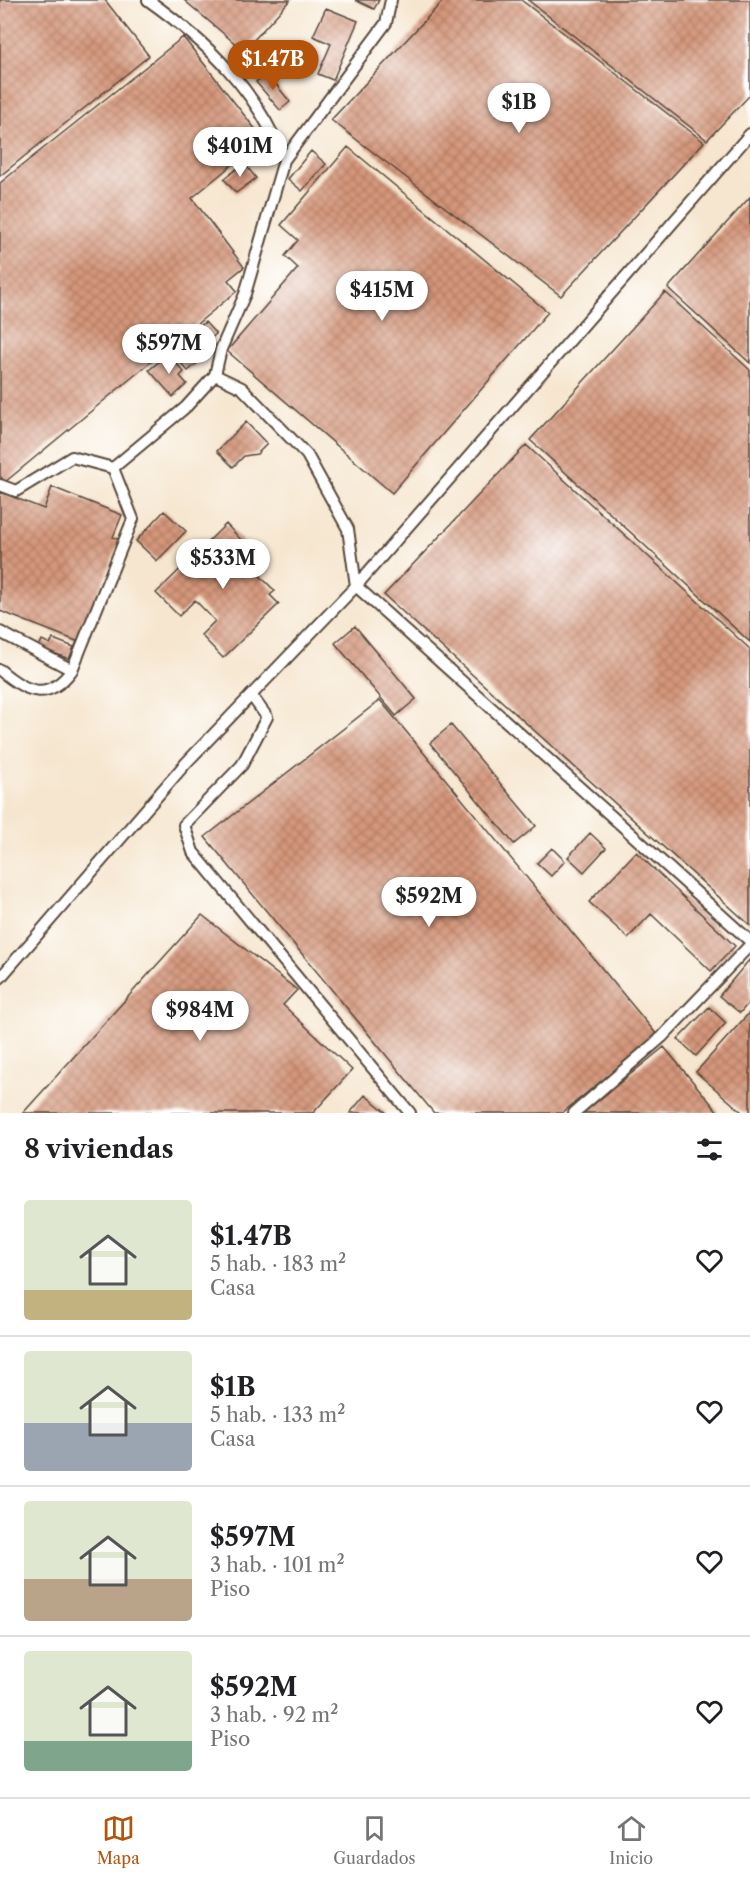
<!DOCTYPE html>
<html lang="es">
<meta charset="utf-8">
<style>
:root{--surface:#fff;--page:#f2f2f2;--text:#202124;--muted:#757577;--line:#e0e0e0;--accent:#b45309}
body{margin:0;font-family:"Libre Caslon Text",serif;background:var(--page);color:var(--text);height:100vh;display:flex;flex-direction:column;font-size:22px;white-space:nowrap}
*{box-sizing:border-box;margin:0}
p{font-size:20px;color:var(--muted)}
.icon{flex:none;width:33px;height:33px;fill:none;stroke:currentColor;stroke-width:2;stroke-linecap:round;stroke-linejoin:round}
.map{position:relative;height:1113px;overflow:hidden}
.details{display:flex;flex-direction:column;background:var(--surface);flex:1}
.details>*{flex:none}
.price{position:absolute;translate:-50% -51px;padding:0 14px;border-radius:21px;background:#fff;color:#222;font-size:20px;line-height:39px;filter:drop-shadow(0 2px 3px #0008)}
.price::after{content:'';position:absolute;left:50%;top:36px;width:18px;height:14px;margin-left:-9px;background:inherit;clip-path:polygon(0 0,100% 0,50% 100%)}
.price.on{background:var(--accent);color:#fff}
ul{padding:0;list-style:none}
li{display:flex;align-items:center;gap:18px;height:150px;padding:0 24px}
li+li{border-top:2px solid var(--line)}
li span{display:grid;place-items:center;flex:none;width:168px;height:120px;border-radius:6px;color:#555}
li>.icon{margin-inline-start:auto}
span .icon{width:72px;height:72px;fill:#fffc;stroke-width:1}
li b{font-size:26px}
h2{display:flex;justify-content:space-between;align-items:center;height:72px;padding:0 24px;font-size:26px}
.menu{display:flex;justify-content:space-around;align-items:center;height:84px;border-top:2px solid var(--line);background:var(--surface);font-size:16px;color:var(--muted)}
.menu a{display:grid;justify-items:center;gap:3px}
.menu .on{color:var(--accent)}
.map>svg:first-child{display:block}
.building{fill:url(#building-cross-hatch)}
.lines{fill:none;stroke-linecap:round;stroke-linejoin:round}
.service-casing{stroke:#574639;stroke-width:14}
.service{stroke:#fff;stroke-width:10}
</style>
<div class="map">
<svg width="750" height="1113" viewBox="0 0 750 1113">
<defs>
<pattern id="building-cross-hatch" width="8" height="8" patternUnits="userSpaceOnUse" patternTransform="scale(1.5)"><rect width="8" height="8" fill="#d5977b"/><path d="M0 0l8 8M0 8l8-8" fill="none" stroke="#ae7b64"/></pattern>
</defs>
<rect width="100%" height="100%" fill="#fff"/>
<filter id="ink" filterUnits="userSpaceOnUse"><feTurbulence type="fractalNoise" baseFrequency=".0167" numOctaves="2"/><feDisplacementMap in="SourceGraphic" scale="12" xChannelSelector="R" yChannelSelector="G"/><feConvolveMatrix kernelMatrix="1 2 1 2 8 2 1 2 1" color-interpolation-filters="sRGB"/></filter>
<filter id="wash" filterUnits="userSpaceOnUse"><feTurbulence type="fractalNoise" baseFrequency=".008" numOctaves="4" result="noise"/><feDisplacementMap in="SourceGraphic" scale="24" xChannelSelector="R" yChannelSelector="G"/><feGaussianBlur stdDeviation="1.35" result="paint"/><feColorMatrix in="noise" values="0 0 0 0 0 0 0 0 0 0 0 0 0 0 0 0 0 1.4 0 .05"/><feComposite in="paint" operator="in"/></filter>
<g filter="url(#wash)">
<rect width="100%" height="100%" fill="#f6e6cf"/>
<g id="blocks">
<path class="building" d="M0 0H105L149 56 0 176Z
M184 0H290L244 51Z
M355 0H379L374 9Z
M444 0H521L704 142 561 296 331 120Z
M528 0H750V95L707 140Z
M326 8 358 21 333 80 318 74 331 44 313 36Z
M183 37 263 139 192 198 244 267 228 280 237 291 5 482 0 476V183Z
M267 73 290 102 280 110 256 82Z
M348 147 548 312 392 493 227 351 298 268 285 256 298 240 281 225Z
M311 151 326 164 302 191 288 179Z
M244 163 256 178 236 193 224 179Z
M750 197V363L668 288Z
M665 292 750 370V642L530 440Z
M205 322 216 334 204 344 210 352 188 371 171 352Z
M168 354 184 372 180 376 187 384 173 397 149 370Z
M246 422 267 444 257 454 244 456 233 467 217 451Z
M526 445 750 649V925L384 595Z
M52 487 122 515 113 537 120 540 79 642 0 611V492L44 509Z
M164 511 186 531 157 561 136 541Z
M226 524 268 568 260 576 275 591 270 595 279 604 223 658 201 635 215 621 195 600 179 616 156 593Z
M355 626 416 699 396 716 335 643Z
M53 639 74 647 69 659 39 647 42 640 50 644Z
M380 700 657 1035 562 1113H434L205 837Z
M451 725 536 826 514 844 430 743Z
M590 833 606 848 584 872 568 857Z
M552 848 565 861 551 876 537 863Z
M636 852 735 946 711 971 651 914 628 938 589 902Z
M202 915 297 990 283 1005 352 1070 313 1113H23Z
M750 959V1001L740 1013 719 996Z
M709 1007 726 1023 696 1056 678 1039Z
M750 1012V1113H743L696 1072Z
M664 1047 719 1113H583Z
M365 1095 387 1113H350Z"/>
</g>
</g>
<g filter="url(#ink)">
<use href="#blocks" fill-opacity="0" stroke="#574639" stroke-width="1.5"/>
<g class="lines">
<g class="service-casing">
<path id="service" d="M148 0C207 42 258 91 284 160
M391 0 386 23 284 160 245 294 221 349 215 375 242 388 307 455 348 529 356 586 750 941
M0 485 16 491 72 457 113 468
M0 632 72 670
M0 670C27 693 48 702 72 670L133 519 113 468 186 407 215 375
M251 695 267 717 242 765 184 825 193 852 410 1113
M0 978 186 763 356 586 750 134
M574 1113 662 1037 750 945"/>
</g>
<use href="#service" class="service"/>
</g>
</g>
</svg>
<b class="price on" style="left:273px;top:91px">$1.47B</b>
<b class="price" style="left:519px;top:134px">$1B</b>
<b class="price" style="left:240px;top:178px">$401M</b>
<b class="price" style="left:382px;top:322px">$415M</b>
<b class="price" style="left:169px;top:375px">$597M</b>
<b class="price" style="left:223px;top:590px">$533M</b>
<b class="price" style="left:429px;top:928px">$592M</b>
<b class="price" style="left:200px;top:1042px">$984M</b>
</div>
<section class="details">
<h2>8 viviendas<svg class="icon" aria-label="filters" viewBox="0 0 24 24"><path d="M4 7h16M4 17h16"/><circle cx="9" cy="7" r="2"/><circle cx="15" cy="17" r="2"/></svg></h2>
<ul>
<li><span style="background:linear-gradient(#dfe7d0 75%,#c2b280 0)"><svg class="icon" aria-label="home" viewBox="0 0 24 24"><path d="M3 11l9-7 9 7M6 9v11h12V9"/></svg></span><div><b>$1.47B</b><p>5 hab. · 183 m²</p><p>Casa</p></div><svg class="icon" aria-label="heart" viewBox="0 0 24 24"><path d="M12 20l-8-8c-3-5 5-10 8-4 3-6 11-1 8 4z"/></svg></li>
<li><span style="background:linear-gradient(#dfe7d0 60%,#9aa5b1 0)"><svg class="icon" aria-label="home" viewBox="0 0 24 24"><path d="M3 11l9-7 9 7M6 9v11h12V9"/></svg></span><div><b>$1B</b><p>5 hab. · 133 m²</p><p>Casa</p></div><svg class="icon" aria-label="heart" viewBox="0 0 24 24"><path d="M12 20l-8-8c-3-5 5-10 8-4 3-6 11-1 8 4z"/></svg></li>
<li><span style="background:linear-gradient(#dfe7d0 65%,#b9a48a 0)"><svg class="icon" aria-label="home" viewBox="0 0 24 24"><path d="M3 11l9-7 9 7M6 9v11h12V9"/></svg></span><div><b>$597M</b><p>3 hab. · 101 m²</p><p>Piso</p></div><svg class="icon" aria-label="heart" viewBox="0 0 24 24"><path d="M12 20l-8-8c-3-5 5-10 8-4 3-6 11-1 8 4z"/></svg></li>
<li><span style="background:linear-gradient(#dfe7d0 75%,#7fa58c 0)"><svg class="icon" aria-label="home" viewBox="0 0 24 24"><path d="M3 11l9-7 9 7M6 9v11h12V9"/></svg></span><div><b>$592M</b><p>3 hab. · 92 m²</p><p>Piso</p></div><svg class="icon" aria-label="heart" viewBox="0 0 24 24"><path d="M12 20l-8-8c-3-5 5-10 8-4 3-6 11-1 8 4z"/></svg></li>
</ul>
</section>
<nav class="menu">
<a class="on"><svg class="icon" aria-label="map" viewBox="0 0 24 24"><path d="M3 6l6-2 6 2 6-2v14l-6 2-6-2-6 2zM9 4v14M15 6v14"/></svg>Mapa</a>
<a><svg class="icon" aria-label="saved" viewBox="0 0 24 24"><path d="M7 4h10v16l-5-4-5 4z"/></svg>Guardados</a>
<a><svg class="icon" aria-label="home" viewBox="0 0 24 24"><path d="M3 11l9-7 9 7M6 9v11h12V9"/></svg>Inicio</a>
</nav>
